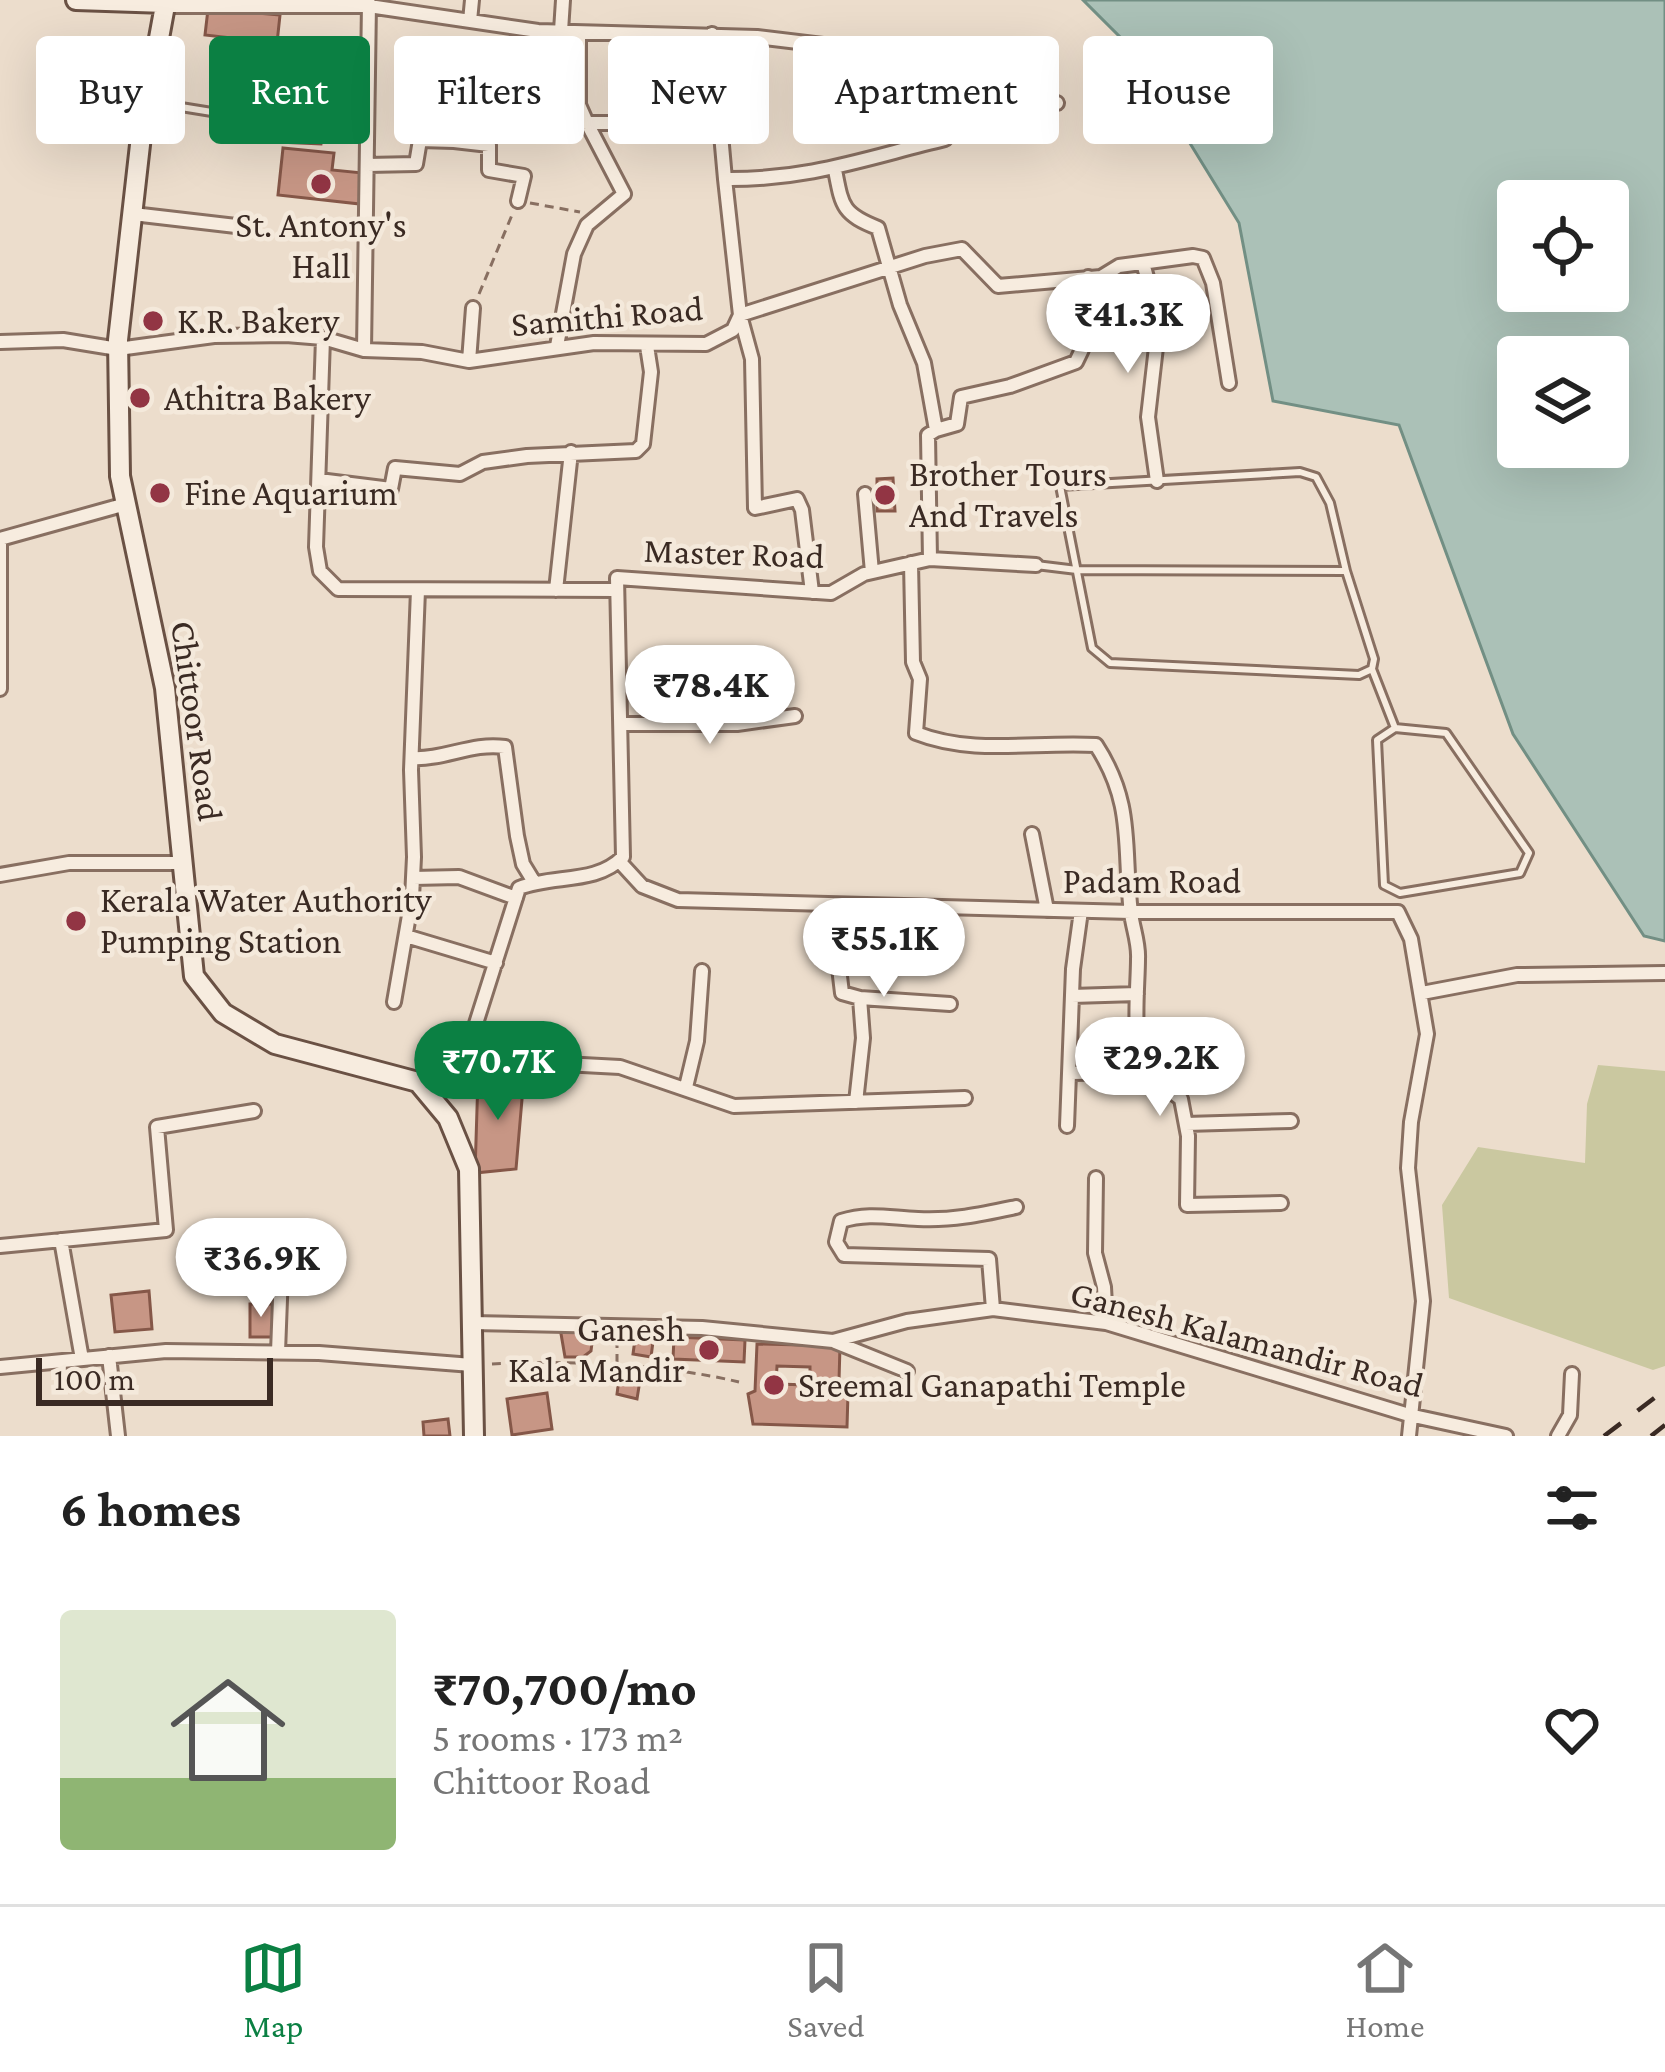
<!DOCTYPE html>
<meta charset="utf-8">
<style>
:root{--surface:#fff;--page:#f6f6f6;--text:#222;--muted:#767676;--line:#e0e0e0;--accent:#0b8043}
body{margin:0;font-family:"Crimson Pro",serif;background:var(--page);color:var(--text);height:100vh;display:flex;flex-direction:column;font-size:45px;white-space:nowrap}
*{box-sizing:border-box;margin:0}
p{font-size:39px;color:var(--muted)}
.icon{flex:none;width:66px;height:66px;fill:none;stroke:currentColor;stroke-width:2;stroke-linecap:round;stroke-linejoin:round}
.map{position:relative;height:1436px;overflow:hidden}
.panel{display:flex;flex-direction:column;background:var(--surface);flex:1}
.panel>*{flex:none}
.hud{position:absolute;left:36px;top:36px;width:1593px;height:108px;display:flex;gap:24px}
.controls{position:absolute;left:1497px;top:180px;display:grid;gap:24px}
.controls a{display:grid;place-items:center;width:132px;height:132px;border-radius:12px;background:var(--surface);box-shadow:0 12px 48px #0002;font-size:60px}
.scale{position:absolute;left:36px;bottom:30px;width:237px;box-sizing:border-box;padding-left:12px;border:6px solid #3a2a23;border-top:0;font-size:33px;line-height:42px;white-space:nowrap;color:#3a2a23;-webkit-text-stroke:9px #f4e9db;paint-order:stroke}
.price{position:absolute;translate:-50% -102px;padding:0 27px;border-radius:42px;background:#fff;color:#222;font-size:39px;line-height:78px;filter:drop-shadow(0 3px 6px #0008)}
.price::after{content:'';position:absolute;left:50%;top:72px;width:36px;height:27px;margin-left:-18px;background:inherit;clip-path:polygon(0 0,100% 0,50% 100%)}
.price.current{background:var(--accent);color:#fff}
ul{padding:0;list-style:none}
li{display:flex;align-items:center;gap:36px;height:300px;padding:0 60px}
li+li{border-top:3px solid var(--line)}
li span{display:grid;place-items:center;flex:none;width:336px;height:240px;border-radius:12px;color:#555}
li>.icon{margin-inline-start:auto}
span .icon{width:144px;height:144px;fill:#fffc;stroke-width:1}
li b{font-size:51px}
h2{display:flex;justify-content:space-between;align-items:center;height:144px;padding:0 60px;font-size:51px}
.tag{padding:0 42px;border-radius:12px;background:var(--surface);box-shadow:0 12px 48px #0002;font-size:42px;line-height:108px}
.tag.current{background:var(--accent);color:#fff}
.menu{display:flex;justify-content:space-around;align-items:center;height:168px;border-top:3px solid var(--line);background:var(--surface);font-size:33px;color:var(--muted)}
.menu a{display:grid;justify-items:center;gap:6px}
.menu .current{color:var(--accent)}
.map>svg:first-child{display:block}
.green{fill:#cac8a0}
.water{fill:#abc1b7;stroke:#728f84;stroke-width:3;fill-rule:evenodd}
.building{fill:#c79685;stroke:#855748;stroke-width:3}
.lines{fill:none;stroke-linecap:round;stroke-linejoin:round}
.lane-casing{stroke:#886f61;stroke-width:12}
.street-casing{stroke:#886f61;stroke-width:18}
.secondary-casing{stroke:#6a5144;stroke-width:24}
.path{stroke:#886f61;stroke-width:3;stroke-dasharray:9 6;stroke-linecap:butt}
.lane{stroke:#f7ecdf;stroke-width:6}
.street{stroke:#f7ecdf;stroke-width:12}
.secondary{stroke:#f7ecdf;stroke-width:18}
.rail{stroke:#3a2a23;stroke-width:4.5;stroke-dasharray:21 21;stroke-linecap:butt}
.poi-dot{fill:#923544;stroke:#f4e9db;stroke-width:4.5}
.labels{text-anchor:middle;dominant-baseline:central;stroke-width:9;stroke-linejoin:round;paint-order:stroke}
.poi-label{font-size:36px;fill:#3a2a23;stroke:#f4e9db;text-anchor:start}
.street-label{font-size:36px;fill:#3a2a23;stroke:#f4e9db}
</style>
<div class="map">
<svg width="1665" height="1436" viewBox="0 0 1665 1436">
<rect width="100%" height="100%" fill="#ecddcc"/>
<path class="green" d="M1598 1065 1665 1071V1366L1653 1370 1449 1298 1442 1205 1478 1147 1585 1163 1587 1104Z"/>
<path class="water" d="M1083 0H1665V941L1644 936 1513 734 1399 425 1273 401 1239 223 1132 49ZM1518 201H1608V291H1518ZM1518 357H1608V447H1518Z"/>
<path class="building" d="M208 9 280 15 277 43 205 35Z
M237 87 328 95 321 144 232 140Z
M283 148 334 153 332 170 363 173 360 204 278 195Z
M893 478 895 511H877V479Z
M524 1076 516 1169 475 1173 478 1077Z
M149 1291 152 1329 115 1332 111 1295Z
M250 1304H273L272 1337H250Z
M595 1319 591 1351 583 1357H565L559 1322Z
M636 1332 654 1334 651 1357 633 1354Z
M674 1337 745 1340 744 1362 673 1359Z
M757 1344 840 1346 839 1381 810 1380V1367L777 1366 776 1384 809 1385V1392L848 1393 847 1427 753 1424 748 1394 755 1391Z
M620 1371 641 1374 637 1399 617 1394Z
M547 1393 552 1429 512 1435 507 1399Z
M448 1419 450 1436H424L423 1422Z"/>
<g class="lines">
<g class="lane-casing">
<path id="lane" d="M150 102 218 113
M1036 565 1077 570 1346 571 1330 503 1316 477 1300 472 1060 486 1092 648 1110 663 1359 675 1372 669 1374 659 1346 571
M1372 669 1395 728 1446 733 1529 853 1520 873 1400 893 1384 885 1377 740 1395 728"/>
</g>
<g class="street-casing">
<path id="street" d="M563 0 561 31 579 37V105L587 123H720
M165 6H369L538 31 757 37 947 60 977 58
M470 21 472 0
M712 34 725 179
M454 141 489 145V170L524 176 518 201
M367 165 416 164 420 140 454 141V115L587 123 624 194 587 225 574 254 557 346
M835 170C842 206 842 214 878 228L900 305 924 363 936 430 928 435 930 559
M133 214 236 226
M1143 263 1159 321 1148 417 1157 481
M323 338 316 547 320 571 338 589 617 590
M0 342 63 340 118 349 214 336 286 335 323 338 364 350 422 352 469 361 594 343 706 344 733 330 740 315 725 179C808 180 866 158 945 139L941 123 1057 103
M364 350 369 3
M469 361 473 308
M936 430 957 424 961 397 1010 386 1076 362C1090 335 1098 307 1088 277
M319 480 391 489 395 468 460 474 483 462 527 456 636 451 643 444 651 372 647 346
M865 494 872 572
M911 563 913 662 920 679 916 733C974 756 1036 741 1096 745 1135 805 1123 848 1131 913 1133 929 1139 943 1138 959 1138 989 1131 1042 1146 1069 1152 1081 1170 1090 1181 1099L1188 1136 1187 1205 1281 1203
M556 590 571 452
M812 592 802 510 797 499 755 508 752 359 740 315 925 256 962 249 998 286 1101 277 1119 266 1193 256 1203 258 1213 283 1229 383
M0 689V539L126 504
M621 724H737L795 716
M412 758C444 760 472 742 505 747L517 836 523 864 534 882
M1032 834 1047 910
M619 861 642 886 678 900 1131 912H1398L1411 939 1427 1034 1411 1122 1408 1168 1423 1301 1409 1436
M0 875 69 863H182
M413 878 459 877 516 898
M838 905 837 951 842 993 860 998 863 1038 856 1102
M406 936 496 963
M1422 993 1517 975 1665 973
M1072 996 1137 994
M860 998 950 1004
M394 1002 412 898 414 857 411 770 418 590
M460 1062 481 1066 545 1063 620 1067 734 1106 965 1098
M1069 1073 1147 1072
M418 1082 445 1077 466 1055 519 888C554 874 595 885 623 857L617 578 831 593 864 574 930 559 1036 565
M686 1087 697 1041 702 971
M1186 1124 1291 1121
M1067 1126 1073 969 1081 911
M1096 1178 1095 1253 1104 1287 1106 1323
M61 1240 82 1359
M0 1246 166 1230 157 1127 254 1111
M993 1309 989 1259 844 1255 836 1242 841 1221C869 1212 890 1218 918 1219 952 1221 983 1214 1016 1207
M472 1323 702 1328 833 1341 907 1321 993 1309 1106 1323 1409 1415 1506 1436
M835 1342 907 1371
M278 1352 281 1273
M109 1356 118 1436
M0 1367 166 1351 319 1353 472 1365
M1558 1436 1570 1415 1572 1374"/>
</g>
<g class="secondary-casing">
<path id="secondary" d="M76 0 166 3
M166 0 141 136 118 340 120 476 165 688 194 976 223 1013 275 1044 418 1082 448 1118 469 1169 474 1436"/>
</g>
<path class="path" d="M530 203 580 212
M479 294 512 215
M617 1339V1365
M492 1364C570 1360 664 1364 739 1382"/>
<use href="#lane" class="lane"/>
<use href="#street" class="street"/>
<use href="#secondary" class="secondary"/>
<path class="rail" d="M1604 1436 1665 1390
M1651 1436 1665 1425"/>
</g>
<g class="poi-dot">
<circle cx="321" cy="184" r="12"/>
<circle cx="153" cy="321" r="12"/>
<circle cx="140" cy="398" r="12"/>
<circle cx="160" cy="493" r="12"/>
<circle cx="885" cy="495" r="12"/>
<circle cx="76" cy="921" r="12"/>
<circle cx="709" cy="1350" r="12"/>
<circle cx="774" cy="1385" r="12"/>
</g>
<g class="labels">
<g class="poi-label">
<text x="321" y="225" text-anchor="middle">St. Antony's<tspan x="321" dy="41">Hall</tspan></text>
<text x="177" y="321">K.R. Bakery</text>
<text x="164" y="398">Athitra Bakery</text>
<text x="909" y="474">Brother Tours<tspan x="909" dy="41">And Travels</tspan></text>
<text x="184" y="493">Fine Aquarium</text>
<text x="100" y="900">Kerala Water Authority<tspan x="100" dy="41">Pumping Station</tspan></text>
<text x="685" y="1329" text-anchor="end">Ganesh<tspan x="685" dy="41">Kala Mandir</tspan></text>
<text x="798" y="1385">Sreemal Ganapathi Temple</text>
</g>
<g class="street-label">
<text transform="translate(607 316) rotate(-5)">Samithi Road</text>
<text transform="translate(734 553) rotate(2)">Master Road</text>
<text transform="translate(197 721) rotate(82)">Chittoor Road</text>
<text x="1152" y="881">Padam Road</text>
<text transform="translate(1247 1339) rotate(15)">Ganesh Kalamandir Road</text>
</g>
</g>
</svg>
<div class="controls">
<a><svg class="icon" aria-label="locate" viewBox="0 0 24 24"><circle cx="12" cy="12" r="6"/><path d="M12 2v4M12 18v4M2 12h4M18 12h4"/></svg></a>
<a><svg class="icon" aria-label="layers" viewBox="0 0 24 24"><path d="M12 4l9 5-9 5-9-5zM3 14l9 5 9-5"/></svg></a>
</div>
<div class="scale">100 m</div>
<b class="price" style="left:1128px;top:376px">₹41.3K</b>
<b class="price" style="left:710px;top:747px">₹78.4K</b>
<b class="price" style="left:884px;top:1000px">₹55.1K</b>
<b class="price" style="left:1160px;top:1119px">₹29.2K</b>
<b class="price current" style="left:498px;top:1123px">₹70.7K</b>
<b class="price" style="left:261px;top:1320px">₹36.9K</b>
<div class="hud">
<a class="tag">Buy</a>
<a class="tag current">Rent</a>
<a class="tag">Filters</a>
<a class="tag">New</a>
<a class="tag">Apartment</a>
<a class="tag">House</a>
</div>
</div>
<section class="panel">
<h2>6 homes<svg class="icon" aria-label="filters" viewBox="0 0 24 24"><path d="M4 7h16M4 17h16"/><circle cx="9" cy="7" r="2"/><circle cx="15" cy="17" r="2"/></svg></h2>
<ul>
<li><span style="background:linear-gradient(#dfe7d0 70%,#8fb573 0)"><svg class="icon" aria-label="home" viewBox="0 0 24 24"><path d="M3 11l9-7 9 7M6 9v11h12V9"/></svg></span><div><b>₹70,700/mo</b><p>5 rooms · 173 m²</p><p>Chittoor Road</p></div><svg class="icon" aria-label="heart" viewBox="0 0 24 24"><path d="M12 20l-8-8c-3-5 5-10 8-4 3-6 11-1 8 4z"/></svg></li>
</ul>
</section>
<nav class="menu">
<a class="current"><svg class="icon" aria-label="map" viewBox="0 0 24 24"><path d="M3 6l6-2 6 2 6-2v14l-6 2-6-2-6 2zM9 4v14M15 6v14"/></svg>Map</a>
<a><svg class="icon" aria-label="saved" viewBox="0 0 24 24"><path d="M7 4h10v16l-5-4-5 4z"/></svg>Saved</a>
<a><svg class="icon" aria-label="home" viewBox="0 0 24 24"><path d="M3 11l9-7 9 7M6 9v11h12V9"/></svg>Home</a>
</nav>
